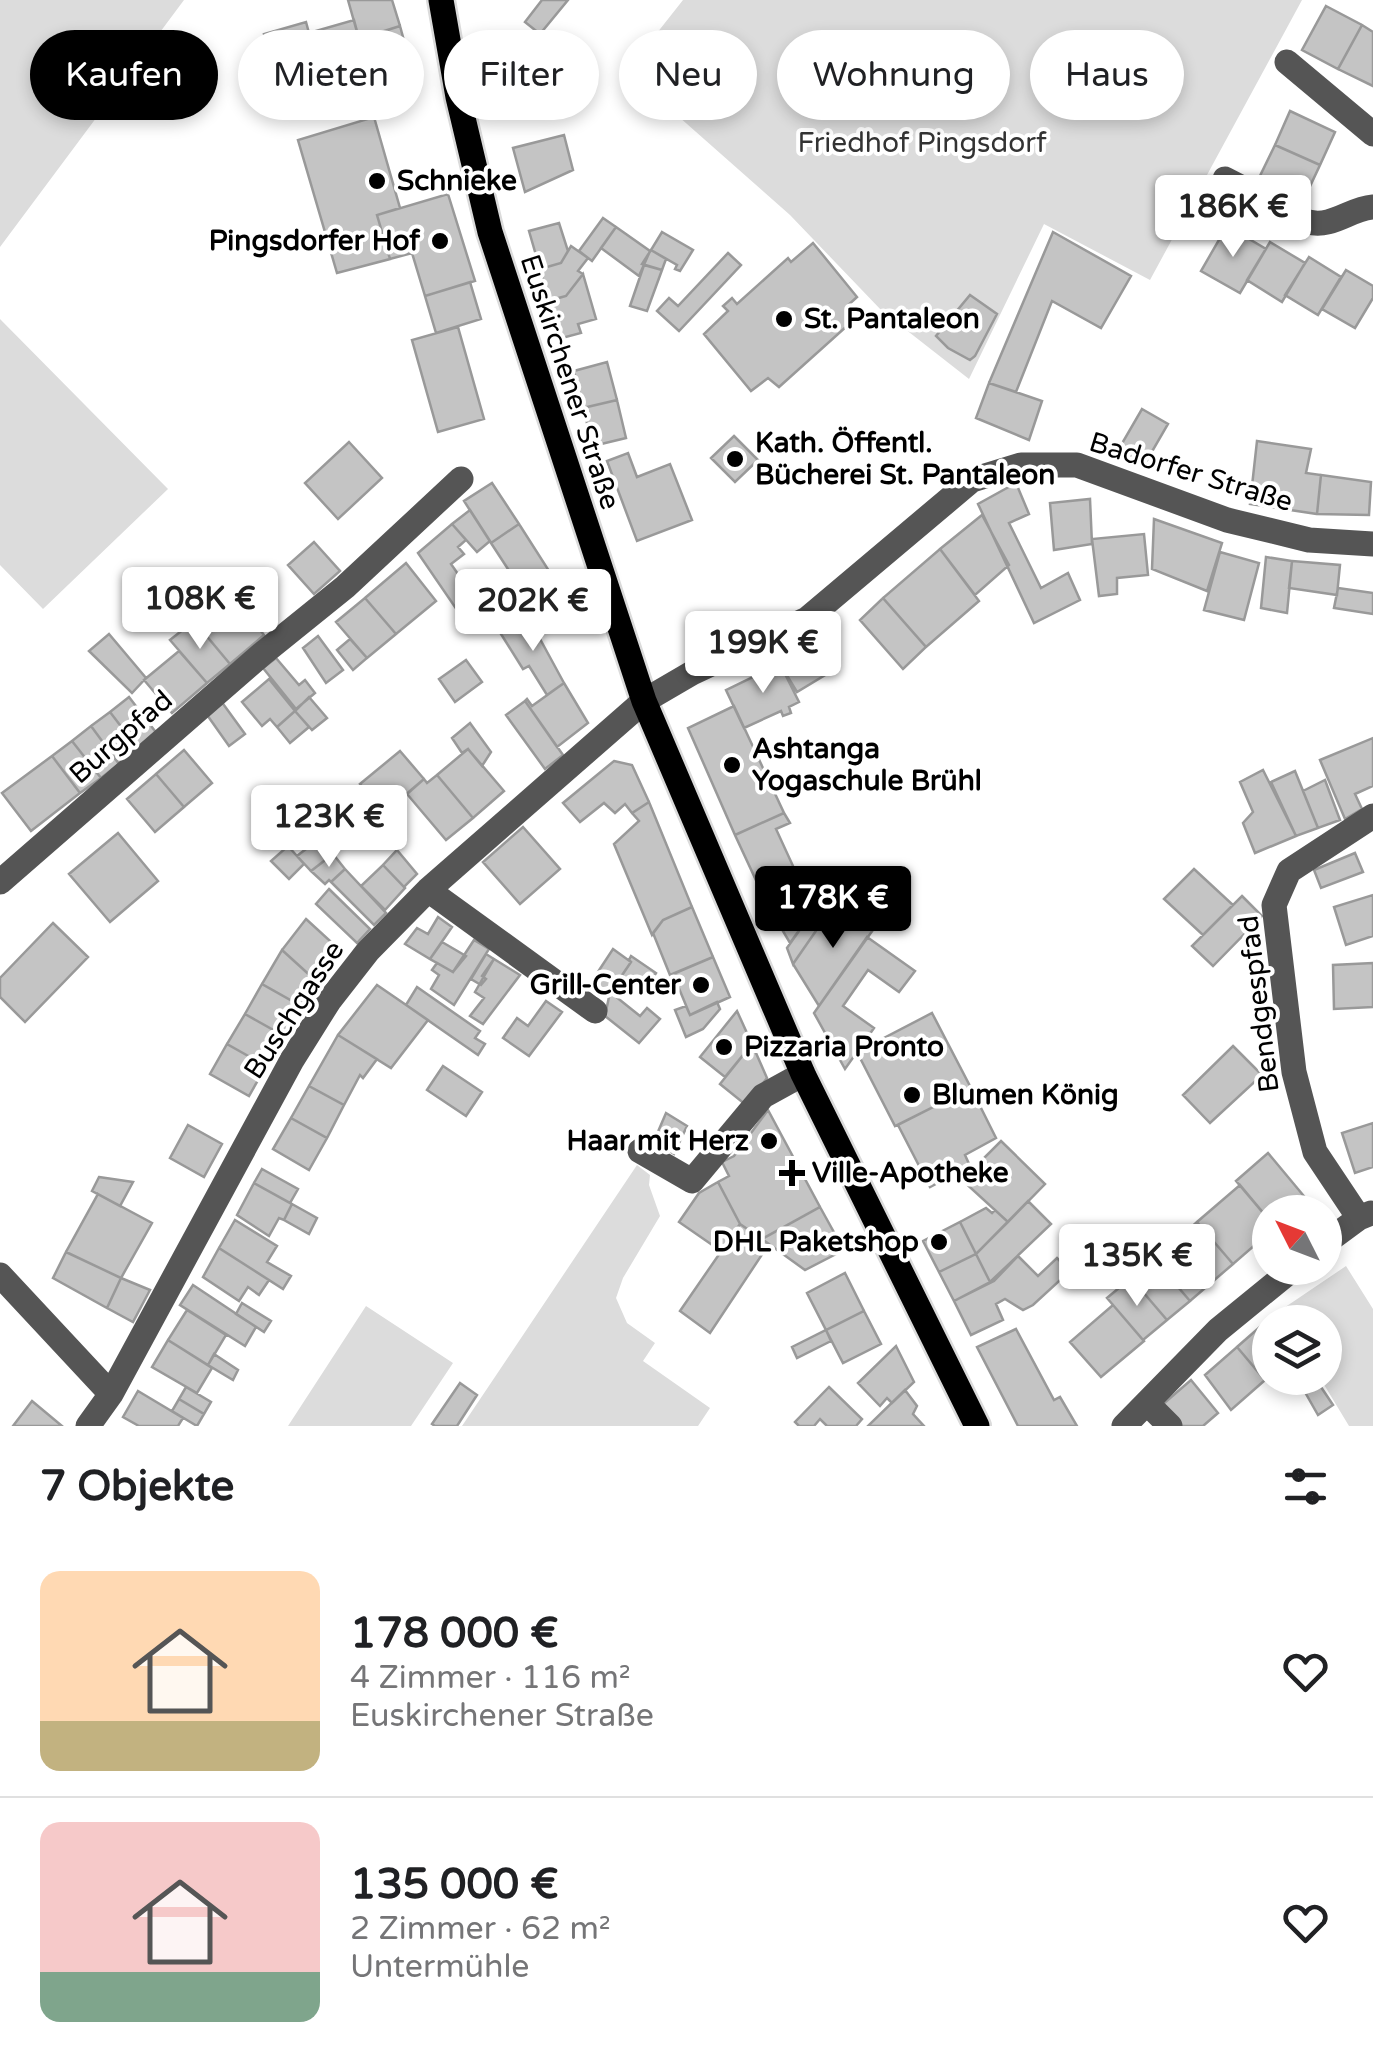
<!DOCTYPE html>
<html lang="de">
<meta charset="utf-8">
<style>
:root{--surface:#fff;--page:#f2f2f2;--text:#202124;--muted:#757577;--line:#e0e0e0;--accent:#000}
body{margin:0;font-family:"Varela Round",sans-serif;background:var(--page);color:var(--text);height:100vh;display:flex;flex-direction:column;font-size:38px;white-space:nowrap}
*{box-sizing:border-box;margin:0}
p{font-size:32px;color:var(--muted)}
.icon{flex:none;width:55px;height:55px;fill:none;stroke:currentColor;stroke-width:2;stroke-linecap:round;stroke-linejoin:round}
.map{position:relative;height:1426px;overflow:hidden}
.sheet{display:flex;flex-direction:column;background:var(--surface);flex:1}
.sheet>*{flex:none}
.top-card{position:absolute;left:30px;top:30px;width:1315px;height:90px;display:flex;gap:20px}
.needle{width:65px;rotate:312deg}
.fabs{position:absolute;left:1252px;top:1195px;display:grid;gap:20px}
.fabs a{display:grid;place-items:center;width:90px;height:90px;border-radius:50%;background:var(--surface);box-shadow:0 5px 15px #0003;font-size:50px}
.price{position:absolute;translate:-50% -85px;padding:0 22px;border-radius:10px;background:#fff;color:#222;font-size:32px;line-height:65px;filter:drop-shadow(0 2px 5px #0008)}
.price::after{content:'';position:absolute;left:50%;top:60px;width:30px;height:22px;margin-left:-15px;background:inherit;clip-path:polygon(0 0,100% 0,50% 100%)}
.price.selected{background:var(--accent);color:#fff}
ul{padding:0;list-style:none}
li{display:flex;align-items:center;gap:30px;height:250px;padding:0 40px}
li+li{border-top:2px solid var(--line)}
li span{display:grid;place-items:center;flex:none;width:280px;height:200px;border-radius:20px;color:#555}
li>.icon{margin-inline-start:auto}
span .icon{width:120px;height:120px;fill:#fffc;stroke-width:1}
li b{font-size:42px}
h2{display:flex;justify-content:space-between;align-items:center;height:120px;padding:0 40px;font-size:42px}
.tag{padding:0 35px;border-radius:45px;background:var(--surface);box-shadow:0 5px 15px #0003;font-size:35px;line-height:90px}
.tag.selected{background:var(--accent);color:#fff}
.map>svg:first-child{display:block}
.green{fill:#dcdcdc}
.building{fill:#c4c4c4;stroke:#999;stroke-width:2.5}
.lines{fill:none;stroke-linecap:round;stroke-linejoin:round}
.major-casing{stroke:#dbdbdb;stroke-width:30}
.minor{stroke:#555;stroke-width:25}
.major{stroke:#000;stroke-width:25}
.poi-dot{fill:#000;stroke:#fff;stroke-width:4}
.labels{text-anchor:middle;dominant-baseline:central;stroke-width:8;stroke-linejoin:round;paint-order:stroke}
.park-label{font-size:28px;fill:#333;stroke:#fff}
.poi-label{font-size:28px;font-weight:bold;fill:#000;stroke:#fff;text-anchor:start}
.street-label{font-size:28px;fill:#000;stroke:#fff}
</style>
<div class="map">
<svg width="1373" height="1426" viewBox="0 0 1373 1426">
<rect width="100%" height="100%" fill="#fff"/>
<path class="green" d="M0 0H184L0 247Z
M683 0H1302L1150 280 1044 224 969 379 882 311 790 215 627 71Z
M0 319 168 489 43 609 0 565Z
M637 1165 650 1175 649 1185 660 1216 623 1278 616 1298 627 1323 655 1343 643 1361 710 1408 698 1426H462Z
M1346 1266 1373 1309V1426H1349L1320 1378H1325V1322H1283L1275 1314Z
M366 1306 453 1363 411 1426H288Z"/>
<path class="building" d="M348 0H392L400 26 359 39Z
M542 0H568L540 34 525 22Z
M1326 6 1362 25 1338 69 1302 50Z
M354 20 359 39 272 64 264 34 306 22 309 33Z
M1362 25 1373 32V86L1338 69Z
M400 26 409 59 368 70 359 39Z
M519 37 559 75 546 89 506 51Z
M359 39 363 53 318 67 322 78 280 91 272 64Z
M1290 111 1335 132 1320 165 1275 145Z
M374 117 400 208 377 215 390 259 337 273 298 140Z
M564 135 573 170 525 192 513 148Z
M1275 145 1320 165 1304 199 1259 178Z
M448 194 475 281 425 296 412 253 390 259 377 215Z
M603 218 616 227 592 261 579 251Z
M559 223 568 251 561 263 540 269 529 231Z
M1227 226 1266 249 1240 293 1201 271Z
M616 227 650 251 639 276 601 248Z
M662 232 693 250 680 271 675 269 677 265 651 250Z
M1053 232 1131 276 1101 328 1052 301 1016 392 989 383Z
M1270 242 1305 263 1282 302 1247 280Z
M813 243 857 297 846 307 847 326 779 387 768 378 751 391 704 334 728 311 723 306 732 298 737 304 788 258 791 262Z
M571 246 588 258 578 271 583 274 566 296 549 301 540 269 561 263Z
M651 250 666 259 662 270 642 264Z
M728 253 741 265 679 331 657 311 669 298 678 306Z
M1309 257 1341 277 1318 315 1285 295Z
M644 265 662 270 647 311 630 306Z
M1346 270 1373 286V298L1355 328 1322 309Z
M583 274 596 319 578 324 581 333 562 338 551 300 566 296Z
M470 282 481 319 436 333 425 296Z
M970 295 997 314 975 356 970 360 948 348 936 336Z
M458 327 484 419 438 432 412 340Z
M607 362 617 400 583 408 574 371Z
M989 383 1042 401 1029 440 976 418Z
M617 400 626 438 593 446 583 408Z
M1142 409 1168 424 1146 462 1117 452Z
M734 436 758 460 735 482 711 458Z
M1257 441 1311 449 1306 473 1321 475 1317 514 1250 504Z
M349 442 382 478 338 519 305 483Z
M628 453 637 477 670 464 692 520 637 541 607 461Z
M1321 475 1371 482 1369 515 1317 514Z
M492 483 519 524 491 543 464 501Z
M1016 483 1029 514 1009 523 1041 588 1068 573 1080 600 1034 623 978 504Z
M1090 499 1092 544 1054 550 1050 503Z
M470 510 490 541 477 552 452 524Z
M982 515 1009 565 975 595 940 549Z
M1154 519 1222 543 1207 591 1152 569Z
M452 524 466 540 458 547 464 554 451 564 465 584 460 589 465 596 471 592 474 596 457 610 418 553Z
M519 524 551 574 523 592 491 543Z
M1144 534 1148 575 1117 578V594L1099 596 1092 539Z
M314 542 340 571 314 594 288 565Z
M940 549 979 601 926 647 883 598Z
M1220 552 1259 563 1244 620 1204 610Z
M1266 557 1292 561 1287 613 1261 608Z
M1292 561 1340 565 1337 595 1289 588Z
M406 563 436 601 396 634 365 598Z
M1338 588 1373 593V614L1334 608Z
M365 598 396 634 367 658 336 622Z
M883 598 926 647 903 669 860 620Z
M240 604 264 635 230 664 205 634Z
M527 615 564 683 547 695 529 666 523 669 501 634Z
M194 621 230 664 207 683 170 640Z
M109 634 146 678 132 693 89 651Z
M318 636 343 670 326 683 303 648Z
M350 639 367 658 353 670 337 650Z
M818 641 835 669 797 692 780 664Z
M179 651 207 683 172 713 144 680Z
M276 658 299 685 305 680 315 693 296 709 263 668Z
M466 660 482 682 455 702 439 679Z
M780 664 799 702 789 707 791 713 783 716 781 711 744 728 726 690Z
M269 679 295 711 277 727 270 719 262 726 242 702Z
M564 683 588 723 557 747 525 701 527 699 532 706Z
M129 697 158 735 139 750 110 712Z
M309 697 327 718 312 730 295 711Z
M221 701 245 734 229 746 205 712Z
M525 701 563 755 545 769 506 715Z
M734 706 784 813 735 835 688 728Z
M295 711 309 727 290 743 277 727Z
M110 712 139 750 119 764 91 726Z
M470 723 491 752 482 766 468 749 462 753 452 738Z
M91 726 119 764 101 778 72 741Z
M1373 738V786L1355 794 1362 809 1345 819 1320 760Z
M72 741 101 778 80 793 52 756Z
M468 749 504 791 473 818 437 775Z
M184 750 212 783 184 807 156 774Z
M400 751 424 779 384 813 360 784Z
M52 756 80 793 31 831 2 793Z
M614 761 632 765 649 802 632 813 625 804 615 813 604 803 580 822 563 803Z
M1263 770 1296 836 1255 853 1243 823 1253 812 1240 782Z
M1295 771 1318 828 1296 836 1271 782Z
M156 774 184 807 155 832 127 799Z
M437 775 473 818 446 840 407 794 424 779 427 783Z
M1325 780 1340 820 1318 828 1303 791Z
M649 802 692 907 663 920 652 935 614 844 639 821 632 813Z
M784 813 790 823 776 829 799 879 767 904 735 835Z
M523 827 560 869 520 904 483 862Z
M118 833 158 881 110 922 69 874Z
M319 839 333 854 311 871 297 856Z
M288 846 304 864 289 879 271 861Z
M397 850 417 874 404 887 383 865Z
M1355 853 1363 872 1321 888 1314 870Z
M333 854 345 869 331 882 329 880 325 884 311 871Z
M383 865 405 888 385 910 361 886Z
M345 869 386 913 374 925 331 882Z
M1194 869 1233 905 1203 935 1164 899Z
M799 879 818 904 790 943 767 904Z
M329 889 370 929 357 943 316 904Z
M1373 895V936L1346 945 1334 907Z
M1242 896 1262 916 1213 966 1192 946Z
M818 904 829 912 793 964 787 948Z
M860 905 880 920 819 1006 793 964 829 912 847 925Z
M692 907 713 957 670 975 653 933 663 920Z
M438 917 452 927 430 959 405 944 417 928 428 934Z
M306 919 340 950 315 980 282 950Z
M53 923 88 957 25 1022 0 997V978Z
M867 937 915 971 899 992 868 970 843 1006 874 1028 845 1069 814 1013Z
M474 940 489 949 454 1005 431 989 439 975 432 970 437 963 453 972Z
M442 942 466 956 453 972 430 959Z
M613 949 631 962 608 996 590 984Z
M282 950 315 980 301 1006 262 984Z
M486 954 494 959 482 976 486 979 481 985 471 979Z
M631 956 656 973 646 989 630 978 616 984 631 962 629 960Z
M713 957 730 997 690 1015 673 974Z
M494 959 520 975 483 1024 470 1016 484 998 475 992Z
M1373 963V1007L1334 1009 1333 965Z
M262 984 301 1006 284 1036 245 1014Z
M377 985 428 1020 391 1068 338 1035Z
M417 987 480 1031 475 1038 485 1044 478 1055 406 1005Z
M610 992 640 1016 647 1008 660 1019 639 1043 605 1016Z
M546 1001 562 1012 529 1056 503 1038 517 1018 528 1026Z
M717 1002 720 1009 703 1029 686 1037 675 1010 686 1006 690 1015Z
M737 1011 752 1044 725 1077 700 1057Z
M932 1013 971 1088 895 1126 857 1052Z
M245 1014 284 1036 266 1066 227 1044Z
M338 1035 377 1059 363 1078 360 1075 344 1105 309 1086Z
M227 1044 266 1066 249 1096 210 1074Z
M752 1044 767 1078 746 1105 720 1084Z
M1233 1046 1262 1075 1210 1123 1183 1095Z
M443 1066 482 1092 466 1116 427 1090Z
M309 1086 344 1105 327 1138 291 1118Z
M971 1088 996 1138 965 1155 970 1166 930 1187 898 1125Z
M768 1110 820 1207 762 1239 740 1224 718 1182 729 1176 722 1162 734 1156Z
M666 1113 687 1126 674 1154 654 1141Z
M291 1118 327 1138 309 1170 273 1149Z
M1373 1123V1167L1355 1173 1342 1133Z
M188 1125 222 1144 204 1177 170 1158Z
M1001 1141 1045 1184 1008 1222 962 1180Z
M1268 1153 1308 1201 1294 1212H1270V1221L1236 1181Z
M262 1169 298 1189 290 1203 254 1183Z
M99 1177 133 1182 120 1206 92 1191Z
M718 1182 740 1224 721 1251 679 1222 699 1193Z
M254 1183 292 1204 284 1220 279 1218 269 1236 237 1215Z
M1240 1185 1270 1221V1232L1233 1264 1197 1222Z
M98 1194 152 1223 121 1278 66 1252Z
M1028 1201 1051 1224 990 1282 976 1254Z
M292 1204 317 1218 309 1234 284 1220Z
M820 1207 841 1245 833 1249 836 1254 805 1270 762 1239Z
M986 1208 992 1213 995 1210 1008 1222 976 1254 960 1222Z
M235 1220 277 1246 267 1262 291 1276 283 1289 219 1248Z
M960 1222 976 1254 939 1272 923 1241Z
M1197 1222 1233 1264 1190 1301 1154 1259Z
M740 1224 769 1244 710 1333 680 1311Z
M219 1248 269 1280 259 1295 248 1287 239 1301 203 1277Z
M66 1252 121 1278 107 1308 53 1278Z
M976 1254 990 1282 954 1301 939 1272Z
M1018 1256 1038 1276 1057 1258 1070 1271 1033 1305 1023 1310 1005 1299 996 1304 1003 1320 971 1335 954 1301 994 1281Z
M1154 1259 1190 1301 1167 1320 1131 1278Z
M845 1273 864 1311 826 1330 807 1293Z
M121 1278 150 1290 133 1322 107 1308Z
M1131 1278 1167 1320 1143 1340 1107 1298Z
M193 1285 256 1327 245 1346 180 1305Z
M242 1303 271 1321 264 1332 236 1314Z
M1113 1305 1144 1341 1101 1377 1070 1342Z
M187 1310 226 1335 208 1365 168 1340Z
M864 1311 881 1344 843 1363 826 1330Z
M1269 1319 1272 1322 1270 1371 1263 1378 1237 1347Z
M1016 1329 1054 1400 1060 1397 1077 1426H1018L977 1347Z
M826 1330 831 1341 797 1358 792 1347Z
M168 1340 212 1368 197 1393 152 1367Z
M896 1346 914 1382 892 1403 887 1398 880 1406 858 1383Z
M1237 1347 1265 1380 1231 1410 1205 1375Z
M214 1354 238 1370 233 1380 208 1365Z
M1297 1378H1315L1333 1405 1318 1415Z
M1191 1380 1218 1413 1203 1426H1180L1162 1405Z
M460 1383 477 1395 457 1426H435L432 1424Z
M186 1387 211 1402 204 1414 179 1399Z
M829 1387 862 1419 856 1426H827L820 1419 814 1426H799L795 1422Z
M905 1390 917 1406 913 1414 924 1426H868Z
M138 1391 183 1418 178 1426H139L123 1417Z
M179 1399 204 1414 197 1426 172 1411Z
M32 1401 62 1426H13Z"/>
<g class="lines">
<g class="major-casing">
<path id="major" d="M441 0 458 97 490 232 644 701 803 1074 977 1426"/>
</g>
<path class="minor" d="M1287 62 1373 134
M1225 179 1308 222C1333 228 1349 209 1373 207
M0 882 262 654 345 587 461 479
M428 890 595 1011
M640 1151 692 1181 763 1096 803 1074
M1359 1218 1315 1152 1294 1072 1274 905 1289 871 1373 816
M1325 1243 1359 1218 1371 1213
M0 1275 111 1394
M1147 1403 1170 1426
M88 1426 111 1394 292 1060 329 1001 368 951 428 890 644 701 692 673 807 619 972 480 1021 465H1077L1227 520 1309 540 1373 544
M1124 1426 1218 1330 1294 1268"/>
<use href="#major" class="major"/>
</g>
<g class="poi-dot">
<circle cx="377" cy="181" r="10"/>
<circle cx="440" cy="241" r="10"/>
<circle cx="784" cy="319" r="10"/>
<circle cx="735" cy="459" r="10"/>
<circle cx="732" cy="765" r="10"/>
<circle cx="701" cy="985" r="10"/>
<circle cx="724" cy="1047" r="10"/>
<circle cx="912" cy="1095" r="10"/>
<circle cx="769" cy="1141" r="10"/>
<path d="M787 1158h10v10h10v10h-10v10h-10v-10h-10v-10h10z"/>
<circle cx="939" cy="1242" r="10"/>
</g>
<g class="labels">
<g class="park-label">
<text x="922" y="143">Friedhof Pingsdorf</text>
</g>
<g class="poi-label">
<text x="397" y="181">Schnieke</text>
<text x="420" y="241" text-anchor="end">Pingsdorfer Hof</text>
<text x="804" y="319">St. Pantaleon</text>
<text x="755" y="443">Kath. Öffentl.<tspan x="755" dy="32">Bücherei St. Pantaleon</tspan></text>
<text x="752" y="749">Ashtanga<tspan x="752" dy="32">Yogaschule Brühl</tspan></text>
<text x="681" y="985" text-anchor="end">Grill-Center</text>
<text x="744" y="1047">Pizzaria Pronto</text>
<text x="932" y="1095">Blumen König</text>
<text x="749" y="1141" text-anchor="end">Haar mit Herz</text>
<text x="812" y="1173">Ville-Apotheke</text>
<text x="919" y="1242" text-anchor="end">DHL Paketshop</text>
</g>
<g class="street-label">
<text transform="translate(570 382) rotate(72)">Euskirchener Straße</text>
<text transform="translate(1191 472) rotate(17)">Badorfer Straße</text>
<text transform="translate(121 737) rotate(-41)">Burgpfad</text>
<text transform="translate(1259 1004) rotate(-97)">Bendgespfad</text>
<text transform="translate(294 1010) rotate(-57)">Buschgasse</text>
</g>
</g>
</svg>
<div class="fabs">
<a><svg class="needle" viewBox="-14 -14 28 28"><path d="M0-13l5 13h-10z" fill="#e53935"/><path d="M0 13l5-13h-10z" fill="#757577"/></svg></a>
<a><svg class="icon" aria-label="layers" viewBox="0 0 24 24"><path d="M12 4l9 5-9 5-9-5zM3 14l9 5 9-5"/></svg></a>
</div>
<b class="price" style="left:1233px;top:260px">186K €</b>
<b class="price" style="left:200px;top:652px">108K €</b>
<b class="price" style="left:533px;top:654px">202K €</b>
<b class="price" style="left:763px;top:696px">199K €</b>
<b class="price" style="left:329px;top:870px">123K €</b>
<b class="price selected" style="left:833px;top:951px">178K €</b>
<b class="price" style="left:1137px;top:1309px">135K €</b>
<div class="top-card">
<a class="tag selected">Kaufen</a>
<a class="tag">Mieten</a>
<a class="tag">Filter</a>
<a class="tag">Neu</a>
<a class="tag">Wohnung</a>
<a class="tag">Haus</a>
</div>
</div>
<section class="sheet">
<h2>7 Objekte<svg class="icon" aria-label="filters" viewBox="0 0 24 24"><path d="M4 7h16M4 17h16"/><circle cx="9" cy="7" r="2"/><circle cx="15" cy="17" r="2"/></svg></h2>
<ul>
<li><span style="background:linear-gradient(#ffd9b3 75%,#c2b280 0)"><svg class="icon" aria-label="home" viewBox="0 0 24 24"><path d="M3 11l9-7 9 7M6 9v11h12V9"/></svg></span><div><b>178 000 €</b><p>4 Zimmer · 116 m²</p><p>Euskirchener Straße</p></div><svg class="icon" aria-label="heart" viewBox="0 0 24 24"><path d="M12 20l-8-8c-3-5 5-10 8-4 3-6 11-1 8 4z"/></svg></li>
<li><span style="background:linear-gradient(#f6c9c9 75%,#7fa58c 0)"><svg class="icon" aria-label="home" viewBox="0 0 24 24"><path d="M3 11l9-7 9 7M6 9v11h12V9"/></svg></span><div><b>135 000 €</b><p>2 Zimmer · 62 m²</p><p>Untermühle</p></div><svg class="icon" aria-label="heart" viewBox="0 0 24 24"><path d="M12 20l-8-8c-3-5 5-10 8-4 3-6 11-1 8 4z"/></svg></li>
</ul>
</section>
